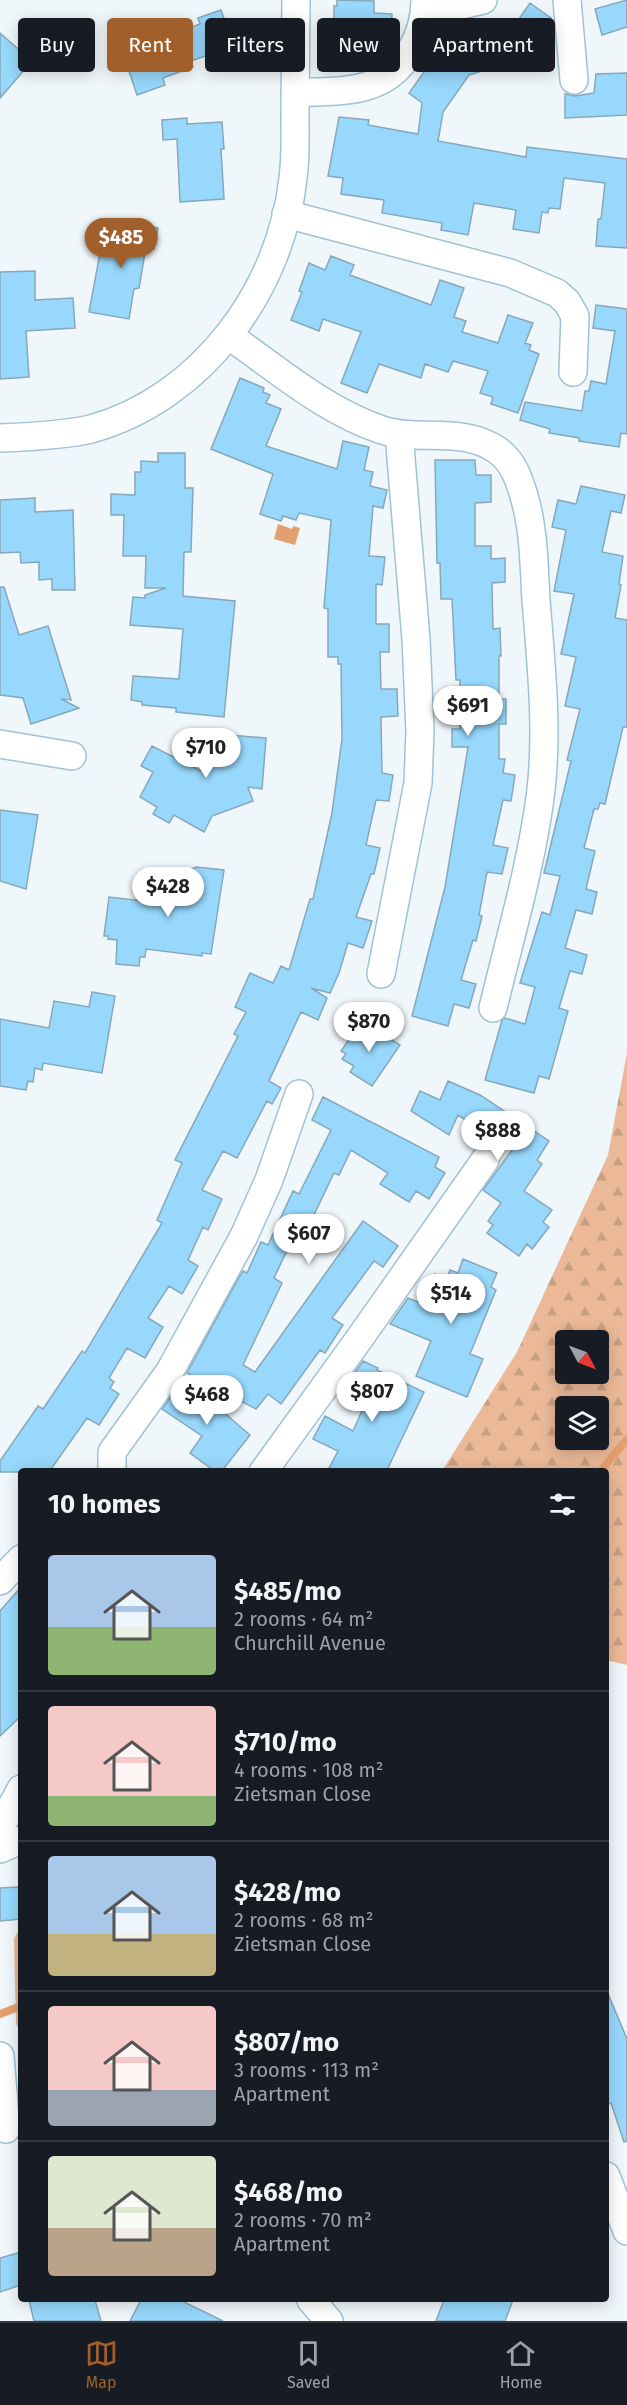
<!DOCTYPE html>
<meta charset="utf-8">
<style>
:root{--surface:#171b24;--page:#20242c;--text:#f1f3f6;--muted:#9ea1a6;--line:#363941;--accent:#a15f2c}
body{margin:0;font-family:"Fira Sans",sans-serif;background:var(--page);color:var(--text);height:100vh;display:flex;flex-direction:column;font-size:22px;white-space:nowrap}
*{box-sizing:border-box;margin:0}
p{font-size:20px;color:var(--muted)}
.icon{flex:none;width:33px;height:33px;fill:none;stroke:currentColor;stroke-width:2;stroke-linecap:round;stroke-linejoin:round}
.map{position:relative;flex:1;overflow:hidden}
.details{position:absolute;left:18px;top:1468px;width:591px;height:834px;display:flex;flex-direction:column;background:var(--surface);border-radius:6px;box-shadow:0 3px 15px #0003}
.details>*{flex:none}
.banner{position:absolute;left:18px;top:18px;width:591px;height:54px;display:flex;gap:12px}
.needle{width:39px;rotate:131deg}
.controls{position:absolute;left:555px;top:1330px;display:grid;gap:12px}
.controls a{display:grid;place-items:center;width:54px;height:54px;border-radius:6px;background:var(--surface);box-shadow:0 3px 15px #0003;font-size:30px}
.price{position:absolute;translate:-50% -51px;padding:0 14px;border-radius:21px;background:#fff;color:#222;font-size:20px;line-height:39px;filter:drop-shadow(0 2px 3px #0008)}
.price::after{content:'';position:absolute;left:50%;top:36px;width:18px;height:14px;margin-left:-9px;background:inherit;clip-path:polygon(0 0,100% 0,50% 100%)}
.price.current{background:var(--accent);color:#fff}
ul{padding:0;list-style:none}
li{display:flex;align-items:center;gap:18px;height:150px;padding:0 30px}
li+li{border-top:2px solid var(--line)}
li span{display:grid;place-items:center;flex:none;width:168px;height:120px;border-radius:6px;color:#555}
li>.icon{margin-inline-start:auto}
span .icon{width:72px;height:72px;fill:#fffc;stroke-width:1}
li b{font-size:26px}
h2{display:flex;justify-content:space-between;align-items:center;height:72px;padding:0 30px;font-size:26px}
.tag{padding:0 21px;border-radius:6px;background:var(--surface);box-shadow:0 3px 15px #0003;font-size:21px;line-height:54px}
.tag.current{background:var(--accent);color:#fff}
.tab-bar{display:flex;justify-content:space-around;align-items:center;height:84px;border-top:2px solid var(--line);background:var(--surface);font-size:16px;color:var(--muted)}
.tab-bar a{display:grid;justify-items:center;gap:3px}
.tab-bar .current{color:var(--accent)}
.map>svg:first-child{display:block}
.forest{fill:url(#forest-firs);fill-rule:evenodd}
.water{fill:#e39f6f}
.lines{fill:none;stroke-linecap:round;stroke-linejoin:round}
.stream{stroke:#e39f6f;stroke-width:8}
.building{fill:#97d8fc;stroke:#86a8ba;stroke-width:1.5}
.minor-casing{stroke:#a0c2d5;stroke-width:30}
.minor{stroke:#fff;stroke-width:27}
</style>
<div class="map">
<svg width="627" height="2321" viewBox="0 0 627 2321">
<defs>
<pattern id="forest-firs" width="22" height="20" patternUnits="userSpaceOnUse" patternTransform="scale(1.5)"><rect width="22" height="20" fill="#ebb997"/><path d="M5 1l3.5 6h-7zM16 11l3.5 6h-7z" fill="#c99f82"/></pattern>
</defs>
<rect width="100%" height="100%" fill="#f0f7fb"/>
<path class="forest" d="M627 1053V1665L606 1660V1472L442 1471 517 1352 608 1155ZM566 1341H598V1374H566ZM566 1407H598V1440H566Z
M21 1925V2033L16 2024 14 1939Z"/>
<path class="water" d="M278 524 292 529 293 526 300 528 295 545 274 539Z"/>
<g class="lines">
<path class="stream" d="M600 1472 627 1439
M0 2014 21 2006"/>
</g>
<path class="building" d="M337 0 374 1V13L392 14 390 44 365 43V47H360V55L334 54V6H337Z
M627 0V27L602 35 595 9Z
M530 3 551 18 537 38 545 44 538 54 483 71Z
M221 10 228 30 212 36 214 41 207 44 211 54 191 61 193 67 163 78 165 85 137 95 118 38 136 32 139 40 157 34 159 39 200 24 198 18Z
M0 33 32 61 0 98Z
M444 44 482 71 469 75 443 112 438 141 526 157 527 147 627 159V248L596 246 598 219H601L605 183 564 178 560 209 549 208 548 213 542 212 539 233 513 229 516 210 474 203 468 235 441 230 442 223 382 213 384 200 341 194 343 178 328 176 339 117 369 120 368 125 418 134 422 103 409 93Z
M627 73V115L565 118V94L575 96 594 93 596 74Z
M187 118V124L222 122 224 149H221L224 199 180 202 177 139 163 140 162 120Z
M129 221 158 228 154 249 146 247 139 288 134 289 129 319 89 312 103 237 114 238 117 222 127 224Z
M331 256 354 265 350 275 431 305 440 280 464 288 454 317 466 321 462 332 498 343 508 315 533 323 525 343 531 345 529 350 539 354 518 413 491 404 493 397 480 393 488 371 453 361 448 372 425 364 421 378 379 364 367 393 341 383 361 332 323 319 319 331 291 320 302 292 299 291 309 263 325 270Z
M35 271V300L73 298 75 328 26 331 29 377 0 379V272Z
M596 305 627 309V434L621 433 619 447 579 441V438L549 433 550 429 520 420 525 402 582 411 585 391H589L591 381 606 384 615 331 593 328Z
M240 378 264 388 263 392 270 395 266 403 281 409 266 446 337 469 343 441 369 447 364 470 373 472 370 486 387 490 383 508 373 506 369 556 385 557 382 585 376 584V624H389V652H380L381 689H397L398 716 381 717 382 773 393 775 389 801 376 800 366 845 380 848 374 874H371L356 917 372 921 363 948 348 943 339 973 330 993 311 988 327 998 318 1020 301 1012 269 1081 281 1088 272 1104 267 1101 237 1158 223 1151 202 1190 222 1199 208 1230 203 1227 188 1260 198 1266 182 1294 169 1286 148 1318 163 1327 145 1358 127 1348 109 1378 114 1382 110 1388 119 1394 99 1425 87 1418 49 1472H0V1461L38 1406 43 1409 82 1351 85 1353 162 1223 157 1220 182 1163 175 1160 238 1036 234 1034 246 1012 235 1007 250 973 273 983 281 966 289 970 310 899H313L332 813 342 739 341 664H338V657H328V609L324 608 331 520 299 513 296 520 283 516 281 521 260 514 273 474 211 449Z
M158 453H185V488H193L191 552H184L183 596 235 601 224 717 176 712V708L142 705V702L131 700 133 676 179 679 183 629 130 625 133 597 145 598V595L166 588H145L146 556H123L124 515H111V494L135 495V472H141V461L158 462Z
M435 460H475L476 475H491V502L475 503V546H491V559L505 558V582L492 583 493 629 500 628 501 656H499V699H506V724H499V759H505L503 773 515 775 511 801 503 800 493 845 508 848 502 874 487 872 479 915 482 916 476 941 473 940 461 980 476 984 469 1008 454 1004 448 1026 412 1016 445 887 468 747H452V729H460V680H456L452 599H441L440 563H437Z
M581 486 625 495 621 513 611 511 602 552 623 556 619 584 621 585 615 618 627 620V727H623L605 804 600 803 598 809H594L584 848 595 851 586 889 597 892 592 914 576 910 565 948 587 955 582 974 570 971 559 1008 568 1011 549 1079 539 1076 534 1093 485 1080 502 1020 505 1018 525 1024 535 987 520 983 542 912 550 915 560 876 544 873 571 761 567 760 580 709 565 706 576 657 561 654 574 594 554 591 566 530 552 527 558 500 576 504Z
M35 498V512L73 510 75 590H52V579L39 580V562L21 563 20 552 0 553V500Z
M0 587H4L19 635 48 626 71 700 61 699 79 708 31 724 23 698 0 695Z
M205 733 266 738 262 789 248 787 253 801 212 816 204 832 174 815 169 823 153 814 157 807 140 797 153 772 141 766 152 746 201 771Z
M0 810 38 815 26 889 0 881Z
M196 867 224 870 211 954 202 953V956L146 949 145 957H140L139 966 116 964 117 940 108 939V936H104L109 897 160 903 163 877 183 879 188 871Z
M92 992 115 996 102 1073 43 1063 42 1070 35 1068 33 1082 28 1081 26 1090 0 1086V1019L49 1028 54 1001 89 1007Z
M362 1021 400 1045 372 1086 350 1072 354 1066 342 1059 346 1054 341 1051Z
M448 1081 480 1095 549 1141 537 1160 542 1164 524 1191 552 1210 543 1222 549 1227 532 1249 527 1244 519 1256 487 1233 493 1225 488 1221 501 1203 483 1190 512 1150 458 1115 449 1135 411 1111 420 1091 440 1100Z
M323 1097 439 1157 435 1167 445 1173 429 1199 416 1191 409 1202 380 1184 388 1173 351 1150 339 1175 334 1173 300 1244 292 1240 274 1278 282 1283 243 1365 255 1372 363 1221 398 1246 383 1267 374 1261 332 1318 343 1325 325 1353 320 1350 281 1404 268 1394 256 1409 187 1373 238 1279 243 1271 247 1273 261 1242 268 1245 293 1191 299 1194 331 1130 312 1120Z
M463 1259 497 1273 491 1287 496 1290 470 1354 483 1359 467 1397 416 1376 431 1341 390 1324 408 1298 423 1304 435 1274 446 1279 450 1270 458 1273Z
M363 1361 378 1368 377 1370 424 1392 386 1472H327L338 1451 313 1439 325 1416 353 1431 369 1395 346 1385Z
M184 1378 250 1435 221 1472H216L190 1453 202 1436 162 1409Z
M21 1587V1716L0 1736V1611Z
M19 1887 21 1919 0 1921V1888Z
M606 1989 627 2039V2141L624 2142 611 2103 606 2105Z
M21 2252V2285L0 2292V2258Z
M29 2300H95L101 2321H34Z
M141 2300H180L223 2321H130Z
M444 2300H513L505 2321H436Z"/>
<g class="lines">
<g class="minor-casing">
<path id="minor" d="M567 0 574 80
M425 13 483 0
M295 93C319 91 347 93 370 85 405 74 425 34 425 0
M286 214 510 273 557 293 567 302 575 316 573 372
M228 335C277 369 325 411 382 430 420 442 462 426 497 450 513 461 519 479 524 496 534 530 534 565 536 600 541 663 548 728 541 790 532 864 510 937 493 1008
M0 438C26 437 66 435 91 429 202 398 281 290 293 178 296 157 295 135 295 114 295 76 296 38 296 0
M0 744 72 756
M381 974 418 783 420 731 416 639 399 434
M112 1472V1452L170 1371 244 1236 269 1180 299 1094
M263 1472 362 1335 485 1160
M0 1581 21 1559
M0 1828 21 1789
M0 1849 21 1840
M0 2056 6 2129
M606 2176 627 2231
M311 2300 329 2321"/>
</g>
<use href="#minor" class="minor"/>
</g>
</svg>
<div class="controls">
<a><svg class="needle" viewBox="-14 -14 28 28"><path d="M0-13l5 13h-10z" fill="#e53935"/><path d="M0 13l5-13h-10z" fill="#9ea1a6"/></svg></a>
<a><svg class="icon" aria-label="layers" viewBox="0 0 24 24"><path d="M12 4l9 5-9 5-9-5zM3 14l9 5 9-5"/></svg></a>
</div>
<b class="price current" style="left:121px;top:269px">$485</b>
<b class="price" style="left:468px;top:737px">$691</b>
<b class="price" style="left:206px;top:779px">$710</b>
<b class="price" style="left:168px;top:918px">$428</b>
<b class="price" style="left:369px;top:1053px">$870</b>
<b class="price" style="left:498px;top:1162px">$888</b>
<b class="price" style="left:309px;top:1265px">$607</b>
<b class="price" style="left:451px;top:1325px">$514</b>
<b class="price" style="left:372px;top:1423px">$807</b>
<b class="price" style="left:207px;top:1426px">$468</b>
<div class="banner">
<a class="tag">Buy</a>
<a class="tag current">Rent</a>
<a class="tag">Filters</a>
<a class="tag">New</a>
<a class="tag">Apartment</a>
</div>
<section class="details">
<h2>10 homes<svg class="icon" aria-label="filters" viewBox="0 0 24 24"><path d="M4 7h16M4 17h16"/><circle cx="9" cy="7" r="2"/><circle cx="15" cy="17" r="2"/></svg></h2>
<ul>
<li><span style="background:linear-gradient(#a9c7e8 60%,#8fb573 0)"><svg class="icon" aria-label="home" viewBox="0 0 24 24"><path d="M3 11l9-7 9 7M6 9v11h12V9"/></svg></span><div><b>$485/mo</b><p>2 rooms · 64 m²</p><p>Churchill Avenue</p></div></li>
<li><span style="background:linear-gradient(#f6c9c9 75%,#8fb573 0)"><svg class="icon" aria-label="home" viewBox="0 0 24 24"><path d="M3 11l9-7 9 7M6 9v11h12V9"/></svg></span><div><b>$710/mo</b><p>4 rooms · 108 m²</p><p>Zietsman Close</p></div></li>
<li><span style="background:linear-gradient(#a9c7e8 65%,#c2b280 0)"><svg class="icon" aria-label="home" viewBox="0 0 24 24"><path d="M3 11l9-7 9 7M6 9v11h12V9"/></svg></span><div><b>$428/mo</b><p>2 rooms · 68 m²</p><p>Zietsman Close</p></div></li>
<li><span style="background:linear-gradient(#f6c9c9 70%,#9aa5b1 0)"><svg class="icon" aria-label="home" viewBox="0 0 24 24"><path d="M3 11l9-7 9 7M6 9v11h12V9"/></svg></span><div><b>$807/mo</b><p>3 rooms · 113 m²</p><p>Apartment</p></div></li>
<li><span style="background:linear-gradient(#dfe7d0 60%,#b9a48a 0)"><svg class="icon" aria-label="home" viewBox="0 0 24 24"><path d="M3 11l9-7 9 7M6 9v11h12V9"/></svg></span><div><b>$468/mo</b><p>2 rooms · 70 m²</p><p>Apartment</p></div></li>
</ul>
</section>
</div>
<nav class="tab-bar">
<a class="current"><svg class="icon" aria-label="map" viewBox="0 0 24 24"><path d="M3 6l6-2 6 2 6-2v14l-6 2-6-2-6 2zM9 4v14M15 6v14"/></svg>Map</a>
<a><svg class="icon" aria-label="saved" viewBox="0 0 24 24"><path d="M7 4h10v16l-5-4-5 4z"/></svg>Saved</a>
<a><svg class="icon" aria-label="home" viewBox="0 0 24 24"><path d="M3 11l9-7 9 7M6 9v11h12V9"/></svg>Home</a>
</nav>
